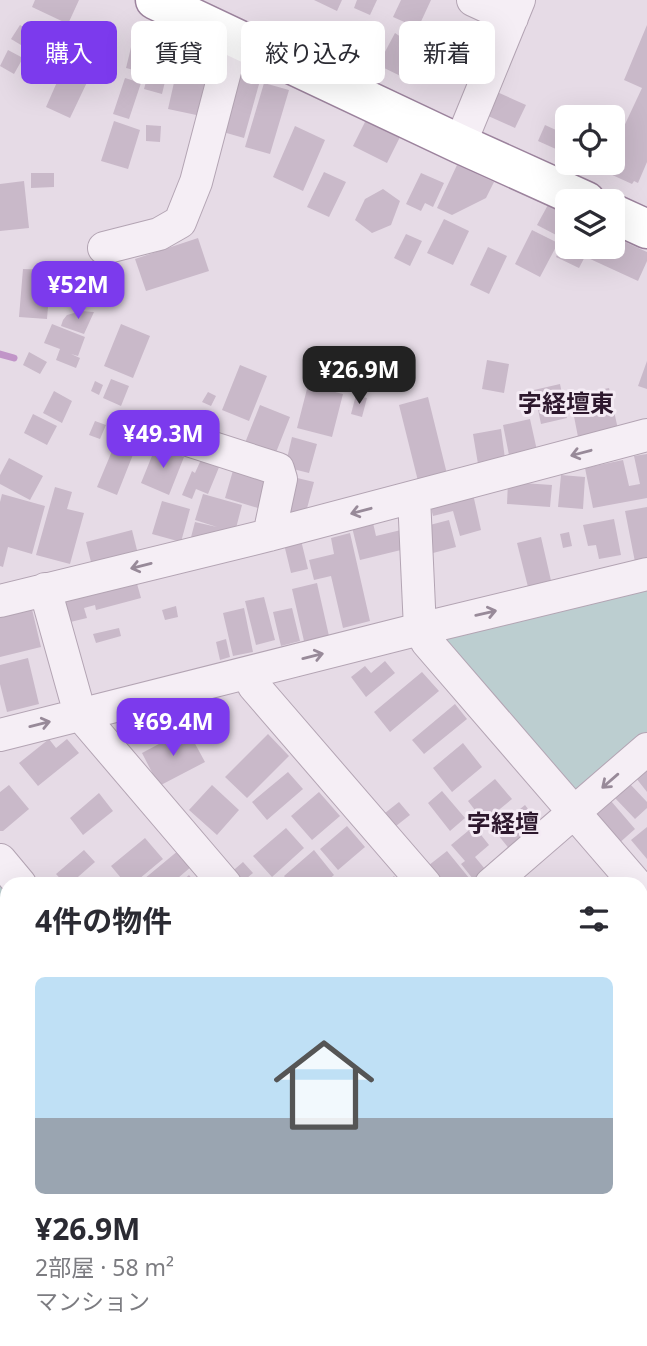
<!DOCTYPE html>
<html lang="ja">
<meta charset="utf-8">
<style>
:root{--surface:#fff;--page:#f2f2f3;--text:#2b2b33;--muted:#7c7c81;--line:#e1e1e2;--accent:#7c3aed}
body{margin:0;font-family:"Noto Sans","Noto Sans JP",sans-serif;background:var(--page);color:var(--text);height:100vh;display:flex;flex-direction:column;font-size:26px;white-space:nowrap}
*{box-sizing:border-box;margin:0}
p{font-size:23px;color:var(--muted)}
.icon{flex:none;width:38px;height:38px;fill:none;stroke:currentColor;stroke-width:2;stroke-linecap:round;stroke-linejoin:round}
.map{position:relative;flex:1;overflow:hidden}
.details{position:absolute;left:0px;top:877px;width:648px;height:471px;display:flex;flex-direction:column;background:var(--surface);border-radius:21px 21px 0 0;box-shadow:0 7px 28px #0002}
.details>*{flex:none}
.banner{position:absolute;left:21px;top:21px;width:606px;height:63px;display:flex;gap:14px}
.buttons{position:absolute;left:555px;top:105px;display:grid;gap:14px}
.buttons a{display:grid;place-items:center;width:70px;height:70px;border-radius:10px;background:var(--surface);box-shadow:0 7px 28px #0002;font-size:35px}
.price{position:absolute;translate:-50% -60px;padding:0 16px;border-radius:14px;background:var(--accent);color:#fff;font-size:23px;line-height:46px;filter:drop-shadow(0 2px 4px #0008)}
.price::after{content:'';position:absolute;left:50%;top:42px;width:21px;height:16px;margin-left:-10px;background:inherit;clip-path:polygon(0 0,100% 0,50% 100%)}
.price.on{background:#222;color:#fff}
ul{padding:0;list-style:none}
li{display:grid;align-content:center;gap:14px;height:371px;padding:0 35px}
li+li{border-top:2px solid var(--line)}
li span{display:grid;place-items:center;height:217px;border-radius:10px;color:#555}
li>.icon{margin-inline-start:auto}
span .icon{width:126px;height:126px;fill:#fffc;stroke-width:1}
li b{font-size:30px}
h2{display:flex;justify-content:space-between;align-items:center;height:84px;padding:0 35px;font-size:30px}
.chip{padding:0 24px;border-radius:10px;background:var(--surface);box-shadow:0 7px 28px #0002;font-size:24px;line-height:63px}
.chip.on{background:var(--accent);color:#fff}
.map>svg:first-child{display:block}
.green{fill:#bcced0}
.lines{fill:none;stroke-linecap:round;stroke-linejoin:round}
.stream{stroke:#c195c8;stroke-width:7}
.building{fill:#c9b9c9}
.minor-casing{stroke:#b3a4b3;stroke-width:34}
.highway-casing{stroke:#9c839d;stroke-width:41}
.minor{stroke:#f5eef5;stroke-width:32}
.highway{stroke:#fff;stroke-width:38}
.oneway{stroke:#988a99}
.labels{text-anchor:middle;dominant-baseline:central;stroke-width:6;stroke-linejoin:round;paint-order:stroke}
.quarter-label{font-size:24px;font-weight:bold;fill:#2d182d;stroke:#f4ebf4}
</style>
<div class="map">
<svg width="647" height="1346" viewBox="0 0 647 1346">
<rect width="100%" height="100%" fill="#e6dbe6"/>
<path class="green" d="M647 581V734L577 796 438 632Z
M0 877 7 885V932L0 923Z
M361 1341H406L410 1346H366Z"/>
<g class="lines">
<path class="stream" d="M0 354 14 358
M358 1340 362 1346"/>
</g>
<path class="building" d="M35 0H79L68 24 32 7Z
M314 0H342L337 11Z
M357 0H377L370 15 354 8Z
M401 0H431L418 28 393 17Z
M20 25 34 33 26 48 11 39Z
M647 25V162L638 183 634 181 632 184 586 163H612V152L642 88 624 80Z
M136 27 155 32 145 73 126 68Z
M160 32 179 37 173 62 154 57Z
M395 33 431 58 417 84 378 65Z
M8 50 23 58 14 74 0 66Z
M180 56 213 64 201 116 168 109Z
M152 60 169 65 162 94 144 89Z
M65 64 90 76 70 118 46 107Z
M239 71 261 77 244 138 223 132Z
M125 78 141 83 129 119 113 114Z
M264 83 289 90 270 154 245 147Z
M497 92 526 105 515 128 486 115Z
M367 118 401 135 387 163 353 146Z
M114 121 140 130 128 169 101 161Z
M146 125 161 126 160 142 146 141Z
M545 125 567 135V154L538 141Z
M295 126 325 140 303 191 273 177Z
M457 165 494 182 486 198 452 215 437 208Z
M324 172 346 182 329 217 307 207Z
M31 173H54V187L31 188Z
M421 173 444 183 433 207 425 203 421 211 406 204Z
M24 181 29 228 0 231V184Z
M383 189 400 201 391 225 372 233 355 220 365 199Z
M549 203 567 212V224L560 237 537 225Z
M444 219 469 231 453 265 427 253Z
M532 230 558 243 540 277 515 264Z
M406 234 422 241 410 266 394 258Z
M567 234V247H590L579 268 556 257Z
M612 236 647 252V261L638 281 588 258 594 247H612Z
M198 238 209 271 146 291 135 259Z
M488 247 507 256 489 294 470 285Z
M23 269 51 270 47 319 19 317Z
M81 311 94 312 84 334 61 326 63 320 67 315Z
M52 324 85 337 78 356 71 354 80 358 76 368 56 360 60 349 44 343Z
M121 324 150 336 133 378 104 366Z
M29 352 47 362 40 374 23 365Z
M487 360 509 364 504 393 482 389Z
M647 361V389L638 386Z
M240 365 267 376 249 421 222 410Z
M111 379 129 386 121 406 103 398Z
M95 381 103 385 99 395 91 391Z
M560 384 567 418 541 424 534 390Z
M308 385 343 394 332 437 297 428Z
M609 388 619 434 579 442 570 396Z
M54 391 72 401 62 423 43 413Z
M208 392 216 396 211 406 202 402Z
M356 395 367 398 362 417 351 414Z
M428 397 447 474 418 481 399 405Z
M260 405 290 417 273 460 243 448Z
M33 414 57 426 47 445 24 433Z
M530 419 538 455 510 460 503 425Z
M95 421 106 425 100 439 89 435Z
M501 429 506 466 479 470 473 434Z
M292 437 317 444 309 473 285 467Z
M117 439 136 447 117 495 97 487Z
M156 446 184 457 169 495 141 483Z
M204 453 222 460 208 494 196 489 192 499 182 495 192 471 195 473Z
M647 454V498L593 508 585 468 623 460 629 486 640 484 634 456Z
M9 458 43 476 30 500 0 484V475Z
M234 467 267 477 258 508 225 498Z
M561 475 585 477 583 509 558 507Z
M293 477 314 482 305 516 284 511Z
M508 482 552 485 550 507 507 504Z
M55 487 72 492 67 509 84 513 70 564 36 555Z
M2 494 45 506 32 554 8 547 3 567 0 566V502Z
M203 494 242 505 235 532 190 541 195 522 217 527 195 520Z
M473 494 481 530 460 536 453 511 433 516 430 504Z
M162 501 190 509 181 542 152 534Z
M647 507V559L635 562 625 511Z
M371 514 376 536 401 530 405 549 360 560 350 519Z
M614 519 621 555 599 559 596 545 588 546 583 525Z
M449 520 456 547 433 553 426 526Z
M132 530 138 554 92 566 86 542Z
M569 532 572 546 563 548 560 534Z
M350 533 370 621 343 628 331 576 314 580 309 560 334 554 331 538Z
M300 536 308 569 291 573 283 540Z
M541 537 552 585 529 591 517 543Z
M134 573 141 598 96 610 95 605 84 608 87 618 62 624 60 593Z
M317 583 329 636 304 641 292 589Z
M264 597 275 640 256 645 245 601Z
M30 601 41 647 0 657V608Z
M176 606 178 617 165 620 162 610Z
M244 608 253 652 233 656 223 613Z
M292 608 300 641 281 646 273 612Z
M119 628 121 636 96 643 93 634Z
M226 639 230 657 220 660 216 642Z
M28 658 39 704 7 712 0 684V665Z
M385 661 395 673 366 697 351 677 365 666 371 673Z
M422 672 439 691 390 732 374 712Z
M455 704 467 719 424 754 412 740Z
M155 718 158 737 140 740 136 721Z
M187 729 205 762 159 786 142 753Z
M268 734 289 756 247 798 225 777Z
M49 739 56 748 67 739 79 753 38 786 19 763Z
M463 743 482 767 452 792 433 768Z
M647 769V792L636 778Z
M288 772 303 789 267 820 252 802Z
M495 779 512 799 484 822 468 801Z
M630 784 647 802V808L635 819 615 798Z
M9 785 29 809 3 831H0V792Z
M212 785 239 810 217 835 189 810Z
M442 791 465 818 450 831 428 803Z
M319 792 340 816 312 840 291 816Z
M99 793 113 811 83 835 70 818Z
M611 801 635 829 617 845 593 818Z
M399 802 410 815 396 826 385 813Z
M525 805 541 826 511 851 494 830Z
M347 826 365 847 338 870 320 849Z
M474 826 489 845 475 857 490 875 477 884 461 864 465 861 451 845Z
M647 827V859L631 840Z
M286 828 304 848 272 877 253 856Z
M145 838 163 859 133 884H126L111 866Z
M84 850 95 862 70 884H65L56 874Z
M179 850 192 866 171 884H138Z
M314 850 334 875 324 884H291L284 876Z
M447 851 474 884H436L424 869Z
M243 862 253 873 240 884 228 875Z
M189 875 196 884H179Z
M394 876 401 884H385Z
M373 877 379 884H365Z
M640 906 647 915V929L640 934Z
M647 975V1011L640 1003V980Z
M647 1054V1097L640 1103V1059Z
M0 1093 7 1099V1131L0 1139Z
M640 1149 647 1156V1195L640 1188Z
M647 1213V1236L643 1239 640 1236V1218Z
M647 1294V1324L640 1330V1299Z"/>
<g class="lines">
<g class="minor-casing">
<path id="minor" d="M473 0 512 18
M460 144 519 0
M104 248 159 234 180 222 196 182 234 37
M154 429 278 469 281 479 269 535
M414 497 420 629 427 642 636 884
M45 589 80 714 225 884
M0 601 269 535 647 435
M247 673 254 686 425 884
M0 735 420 629 647 574
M0 860 20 884
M491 884 647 749
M640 1129 647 1137
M0 1218 7 1210
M335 1340 340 1346
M421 1340 426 1346
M624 1340 629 1346
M94 1346 98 1340
M300 1346 305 1340"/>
</g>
<g class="highway-casing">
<path id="highway" d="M155 0 460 144 586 201
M612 213 647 229"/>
</g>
<use href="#minor" class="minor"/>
<use href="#highway" class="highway"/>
</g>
<defs><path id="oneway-shaft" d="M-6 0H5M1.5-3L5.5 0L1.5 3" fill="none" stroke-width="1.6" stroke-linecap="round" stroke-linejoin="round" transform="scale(1.75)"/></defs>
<g class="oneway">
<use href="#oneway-shaft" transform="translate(581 453) rotate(165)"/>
<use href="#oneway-shaft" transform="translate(361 511) rotate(165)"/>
<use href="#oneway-shaft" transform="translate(141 566) rotate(166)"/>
<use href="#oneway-shaft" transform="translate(486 613) rotate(-13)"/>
<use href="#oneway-shaft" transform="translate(313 656) rotate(-14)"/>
<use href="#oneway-shaft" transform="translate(40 724) rotate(-14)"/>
<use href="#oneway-shaft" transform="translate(610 781) rotate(139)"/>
</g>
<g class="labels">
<g class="quarter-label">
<text x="566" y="402">字経壇東</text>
<text x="503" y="822">字経壇</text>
</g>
</g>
</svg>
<div class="buttons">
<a><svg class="icon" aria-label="locate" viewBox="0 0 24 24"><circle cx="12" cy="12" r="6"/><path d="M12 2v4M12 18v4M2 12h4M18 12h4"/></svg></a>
<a><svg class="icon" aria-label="layers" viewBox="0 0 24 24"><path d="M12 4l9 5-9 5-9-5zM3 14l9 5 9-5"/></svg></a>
</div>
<b class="price" style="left:78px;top:321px">¥52M</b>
<b class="price on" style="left:359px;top:406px">¥26.9M</b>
<b class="price" style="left:163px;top:470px">¥49.3M</b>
<b class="price" style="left:173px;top:758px">¥69.4M</b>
<div class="banner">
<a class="chip on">購入</a>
<a class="chip">賃貸</a>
<a class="chip">絞り込み</a>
<a class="chip">新着</a>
</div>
<section class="details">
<h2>4件の物件<svg class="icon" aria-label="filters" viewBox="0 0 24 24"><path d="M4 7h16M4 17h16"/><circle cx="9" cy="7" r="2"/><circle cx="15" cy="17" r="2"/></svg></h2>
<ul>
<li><span style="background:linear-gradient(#bfe0f5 65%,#9aa5b1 0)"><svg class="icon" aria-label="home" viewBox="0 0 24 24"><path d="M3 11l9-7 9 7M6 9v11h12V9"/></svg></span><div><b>¥26.9M</b><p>2部屋 · 58 m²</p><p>マンション</p></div></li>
</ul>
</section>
</div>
